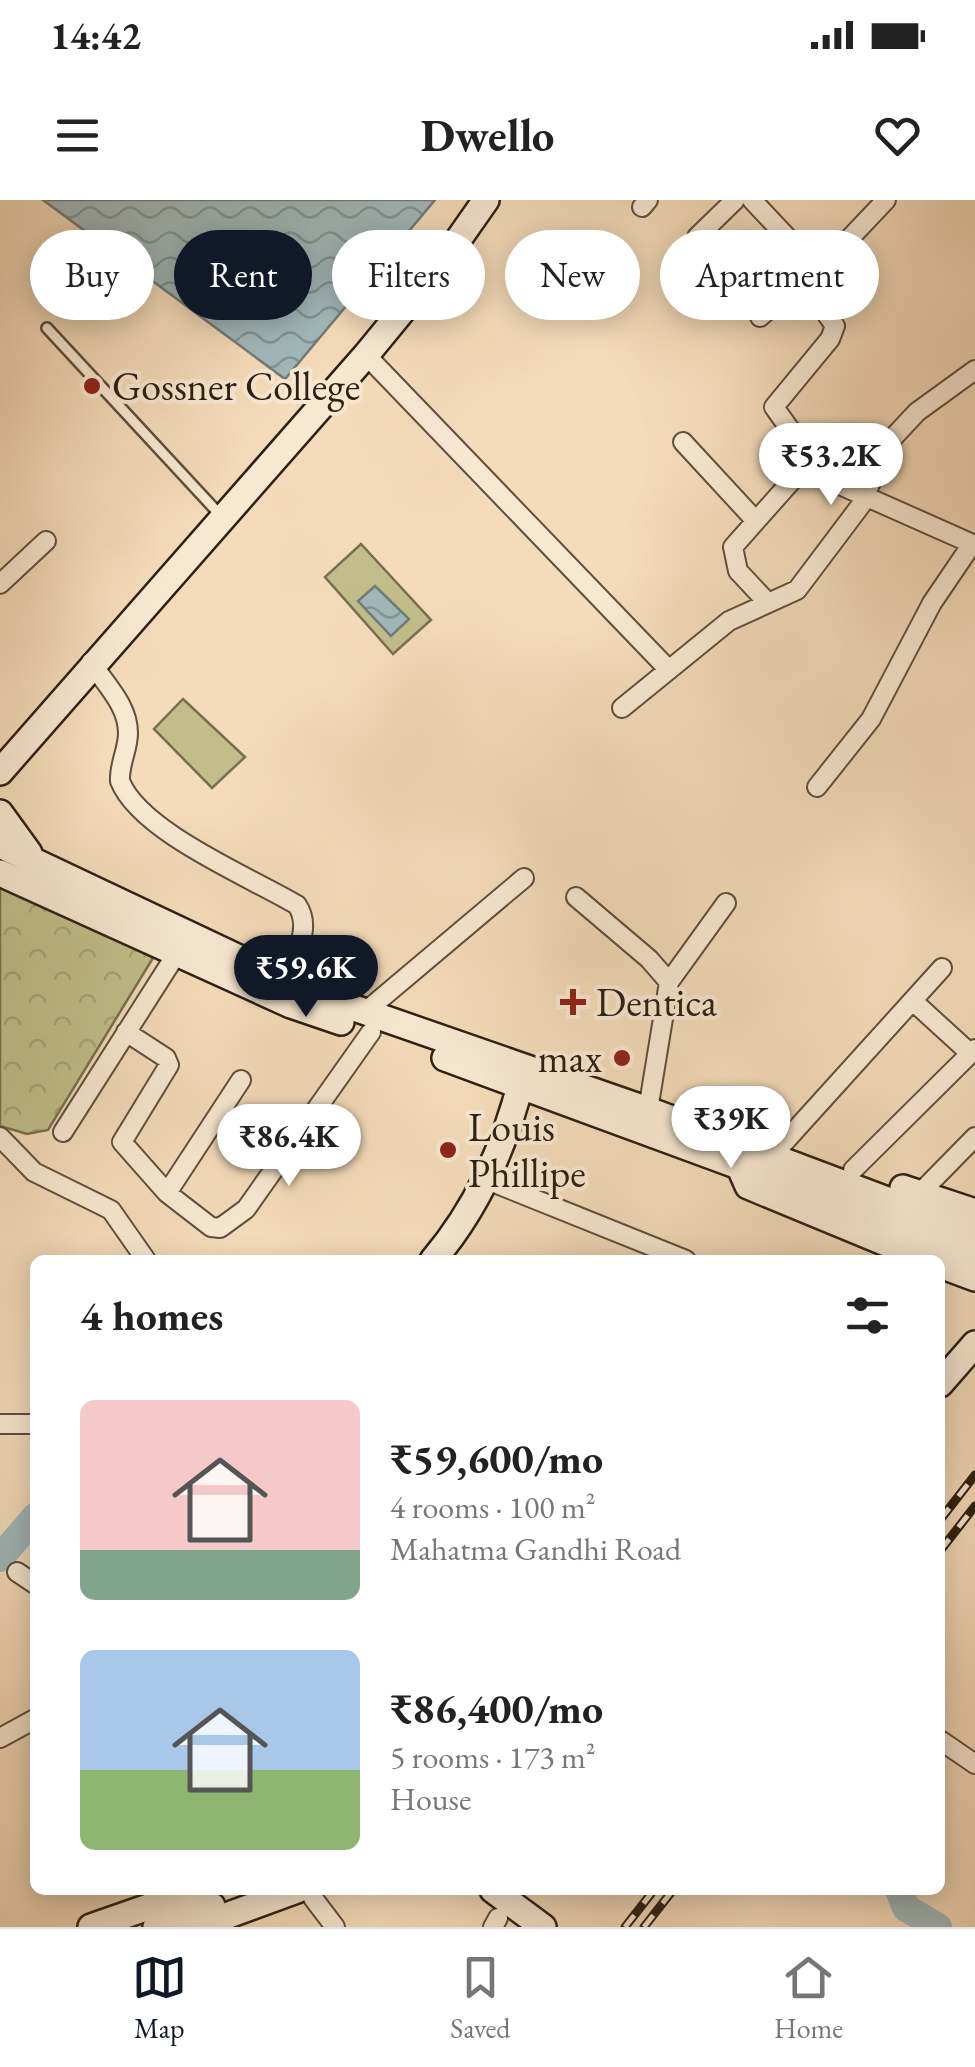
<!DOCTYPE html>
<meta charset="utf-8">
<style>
:root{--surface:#fff;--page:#f6f6f6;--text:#222;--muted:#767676;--line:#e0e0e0;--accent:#111827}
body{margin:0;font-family:"EB Garamond",serif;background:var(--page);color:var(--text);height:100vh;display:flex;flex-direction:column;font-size:38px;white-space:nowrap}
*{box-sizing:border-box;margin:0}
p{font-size:32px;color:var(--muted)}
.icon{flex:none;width:55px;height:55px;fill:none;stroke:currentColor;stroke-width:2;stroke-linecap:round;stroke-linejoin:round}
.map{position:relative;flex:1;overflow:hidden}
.panel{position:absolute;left:30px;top:1055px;width:915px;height:640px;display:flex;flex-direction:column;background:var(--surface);border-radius:15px;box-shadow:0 5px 25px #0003}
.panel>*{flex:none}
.banner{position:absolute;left:30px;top:30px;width:915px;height:90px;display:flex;gap:20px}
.price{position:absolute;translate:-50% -85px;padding:0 22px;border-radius:35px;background:#fff;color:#222;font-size:32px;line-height:65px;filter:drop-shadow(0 2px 5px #0008)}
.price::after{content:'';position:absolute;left:50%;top:60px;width:30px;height:22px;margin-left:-15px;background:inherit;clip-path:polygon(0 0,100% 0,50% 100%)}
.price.on{background:var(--accent);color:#fff}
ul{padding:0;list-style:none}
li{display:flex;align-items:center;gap:30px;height:250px;padding:0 50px}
li span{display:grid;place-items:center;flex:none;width:280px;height:200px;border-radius:15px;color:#555}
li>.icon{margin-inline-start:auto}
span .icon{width:120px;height:120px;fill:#fffc;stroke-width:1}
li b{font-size:42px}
h2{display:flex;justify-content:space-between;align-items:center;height:120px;padding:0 50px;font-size:42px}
.tag{padding:0 35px;border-radius:45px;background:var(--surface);box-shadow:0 5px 25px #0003;font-size:35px;line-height:90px}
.tag.on{background:var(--accent);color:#fff}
.status{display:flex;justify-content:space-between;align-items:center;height:70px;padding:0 50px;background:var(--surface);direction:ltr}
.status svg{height:28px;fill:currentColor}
header{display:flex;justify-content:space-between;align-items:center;height:130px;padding:0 50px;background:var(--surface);font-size:45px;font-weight:700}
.tab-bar{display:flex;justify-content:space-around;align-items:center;height:140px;border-top:2px solid var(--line);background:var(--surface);font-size:28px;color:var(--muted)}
.tab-bar a{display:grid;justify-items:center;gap:5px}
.tab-bar .on{color:var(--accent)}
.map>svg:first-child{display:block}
.grass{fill:#c1be8b;stroke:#776f4e;stroke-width:2.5}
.forest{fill:url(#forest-crowns);stroke:#776f4e;stroke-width:2.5}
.water{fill:url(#water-waves);stroke:#727b77;stroke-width:2.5}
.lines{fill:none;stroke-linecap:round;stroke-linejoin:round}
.river{stroke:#a0b8ba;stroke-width:28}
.lane-casing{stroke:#5f4f3c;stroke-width:14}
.street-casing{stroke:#5f4f3c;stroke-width:22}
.secondary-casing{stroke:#2d2012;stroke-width:30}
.lane{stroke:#f8e8d2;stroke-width:9}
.street{stroke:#f8e8d2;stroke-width:18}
.secondary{stroke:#f8e8d2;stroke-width:25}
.rail-casing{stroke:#2d2012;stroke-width:9}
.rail{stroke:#f8e8d2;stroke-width:5;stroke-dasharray:15;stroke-linecap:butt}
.poi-dot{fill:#8f2418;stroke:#f8e8d2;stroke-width:4}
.labels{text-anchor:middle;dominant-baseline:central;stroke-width:8;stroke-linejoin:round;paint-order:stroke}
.poi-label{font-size:40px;fill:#2d2012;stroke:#f8e8d2;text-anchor:start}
</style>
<div class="status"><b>14:42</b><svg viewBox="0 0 49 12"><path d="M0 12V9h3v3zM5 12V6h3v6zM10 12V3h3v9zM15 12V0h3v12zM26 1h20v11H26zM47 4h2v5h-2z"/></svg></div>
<header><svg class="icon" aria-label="menu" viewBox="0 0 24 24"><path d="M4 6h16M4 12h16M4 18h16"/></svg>Dwello<svg class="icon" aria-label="heart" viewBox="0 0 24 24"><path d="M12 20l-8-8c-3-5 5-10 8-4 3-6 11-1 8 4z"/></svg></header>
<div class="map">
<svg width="975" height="1727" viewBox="0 0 975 1727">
<defs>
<pattern id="forest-crowns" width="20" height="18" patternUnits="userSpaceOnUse" patternTransform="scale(2.5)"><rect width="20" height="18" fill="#c1be8b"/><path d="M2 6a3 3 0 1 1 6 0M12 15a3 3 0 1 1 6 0" fill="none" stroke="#a6a377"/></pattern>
<pattern id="water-waves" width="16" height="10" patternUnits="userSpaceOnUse" patternTransform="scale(2.5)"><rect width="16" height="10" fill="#a0b8ba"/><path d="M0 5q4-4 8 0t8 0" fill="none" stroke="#839596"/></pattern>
</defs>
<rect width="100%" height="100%" fill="#f4dbb9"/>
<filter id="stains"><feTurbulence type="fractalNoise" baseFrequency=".002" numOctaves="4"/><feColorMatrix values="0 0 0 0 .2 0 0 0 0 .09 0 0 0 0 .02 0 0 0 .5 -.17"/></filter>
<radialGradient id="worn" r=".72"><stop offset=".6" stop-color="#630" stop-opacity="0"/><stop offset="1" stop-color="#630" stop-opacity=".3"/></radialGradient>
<path class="grass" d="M361 344 431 420 393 454 325 377Z
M183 499 245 557 212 588 154 529Z"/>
<path class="forest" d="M0 686 156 753 48 930 27 934 0 926Z"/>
<path class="water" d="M43 0H435L285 179Z
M375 386 409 419 391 436 358 401Z"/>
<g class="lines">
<path class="river" d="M0 1358 35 1317
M899 1690 906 1708 938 1727"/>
<g class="lane-casing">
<path id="lane" d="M47 128 222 317"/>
</g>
<g class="street-casing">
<path id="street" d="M752 0 815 67
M642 7 648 0
M697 37 735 0
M801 78 835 126 830 139 774 207 811 259
M760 117 851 37 886 0
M366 155 669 470
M683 242 755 320
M0 384 46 341
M768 403 738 371 733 347 811 259 833 282 975 345
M91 462C105 484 128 505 128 533 128 550 119 564 120 581 140 632 250 677 297 705 313 729 294 756 284 780
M622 508 729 421 797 390 861 305 888 243 917 212 975 170
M817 587 871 519 932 403 972 344
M576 697 649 759 669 782 648 910
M669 782 726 703
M915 803 971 854
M365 812 524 678
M126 832 166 858 169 865 122 942 167 993 241 880
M63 932 177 753
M0 937 34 972 111 1010 146 1060
M780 947 942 768
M853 970 975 849
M487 980 686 1060
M167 993 211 1027 220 1028 246 1009 371 832
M919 994 975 937
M0 1224H35
M17 1372 35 1384
M0 1538 35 1519
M940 1540 975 1564
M313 1698 335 1727
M493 1727 498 1718"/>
</g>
<g class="secondary-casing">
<path id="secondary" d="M0 572 366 155 444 60 486 0
M0 613 29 653
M0 645 317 795 648 910 975 1033
M0 673 291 805 341 822
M445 858 975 1053
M741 970 748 986 927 1060
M903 988 975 1012
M433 1060C480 1005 507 941 524 871
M940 1065 975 1078
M940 1184 975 1144
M493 1690 543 1727
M91 1727 197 1690
M156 1727 212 1706
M196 1727 297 1690"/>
</g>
<use href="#lane" class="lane"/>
<use href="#street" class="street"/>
<use href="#secondary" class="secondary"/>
<g class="rail-casing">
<path id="rail" d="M940 1320 975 1275
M940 1351 975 1306
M625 1727 654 1690
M644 1727 673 1690"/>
</g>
<use href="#rail" class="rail"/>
</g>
<g class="poi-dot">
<circle cx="92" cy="186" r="10"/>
<path d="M568 787h10v10h10v10h-10v10h-10v-10h-10v-10h10z"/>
<circle cx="622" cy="858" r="10"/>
<circle cx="448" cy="950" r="10"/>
</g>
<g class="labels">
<g class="poi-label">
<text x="112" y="186">Gossner College</text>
<text x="596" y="802">Dentica</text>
<text x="602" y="858" text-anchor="end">max</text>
<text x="468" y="927">Louis<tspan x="468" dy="46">Phillipe</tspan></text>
</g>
</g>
<rect width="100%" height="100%" filter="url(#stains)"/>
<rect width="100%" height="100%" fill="url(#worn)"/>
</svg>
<b class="price" style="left:831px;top:308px">₹53.2K</b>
<b class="price on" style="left:306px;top:820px">₹59.6K</b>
<b class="price" style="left:731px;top:971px">₹39K</b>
<b class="price" style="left:289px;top:989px">₹86.4K</b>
<div class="banner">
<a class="tag">Buy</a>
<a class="tag on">Rent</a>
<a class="tag">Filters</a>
<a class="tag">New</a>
<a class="tag">Apartment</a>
</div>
<section class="panel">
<h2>4 homes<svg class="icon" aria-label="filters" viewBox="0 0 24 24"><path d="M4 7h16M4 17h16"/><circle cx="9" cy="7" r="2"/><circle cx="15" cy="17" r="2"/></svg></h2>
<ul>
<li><span style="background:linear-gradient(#f6c9c9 75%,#7fa58c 0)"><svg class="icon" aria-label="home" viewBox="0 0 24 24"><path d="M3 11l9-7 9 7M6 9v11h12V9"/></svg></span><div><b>₹59,600/mo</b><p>4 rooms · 100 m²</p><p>Mahatma Gandhi Road</p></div></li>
<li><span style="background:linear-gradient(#a9c7e8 60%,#8fb573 0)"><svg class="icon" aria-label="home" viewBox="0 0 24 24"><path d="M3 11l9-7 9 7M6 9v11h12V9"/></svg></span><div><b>₹86,400/mo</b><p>5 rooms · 173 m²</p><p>House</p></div></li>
</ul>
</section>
</div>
<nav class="tab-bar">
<a class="on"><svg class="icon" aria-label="map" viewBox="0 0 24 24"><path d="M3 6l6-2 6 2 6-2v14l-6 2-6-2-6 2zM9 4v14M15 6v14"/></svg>Map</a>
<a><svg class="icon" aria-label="saved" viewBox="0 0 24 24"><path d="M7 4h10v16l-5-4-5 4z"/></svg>Saved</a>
<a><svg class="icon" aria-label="home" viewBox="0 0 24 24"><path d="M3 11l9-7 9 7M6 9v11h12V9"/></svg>Home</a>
</nav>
